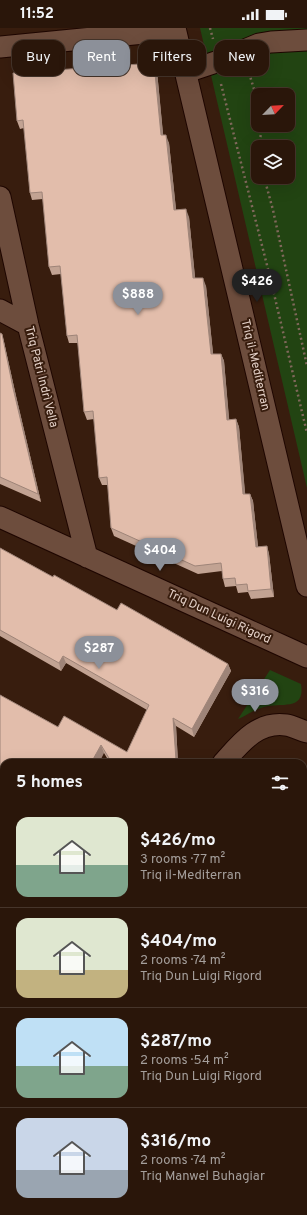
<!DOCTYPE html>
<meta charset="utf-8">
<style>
:root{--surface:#2a160a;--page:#321f13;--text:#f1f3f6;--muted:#a59f9c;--line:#46352b;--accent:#8c9099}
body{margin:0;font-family:Overpass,sans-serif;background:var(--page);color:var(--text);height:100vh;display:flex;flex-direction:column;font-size:15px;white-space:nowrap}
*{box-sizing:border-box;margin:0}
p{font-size:13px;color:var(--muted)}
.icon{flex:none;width:22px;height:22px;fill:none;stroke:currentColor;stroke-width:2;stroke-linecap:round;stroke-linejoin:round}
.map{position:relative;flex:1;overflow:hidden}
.side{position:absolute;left:0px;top:731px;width:307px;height:456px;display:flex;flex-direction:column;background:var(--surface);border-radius:12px 12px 0 0;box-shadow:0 4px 16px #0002,0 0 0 1px var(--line)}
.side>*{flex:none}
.guide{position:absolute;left:12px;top:12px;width:283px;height:36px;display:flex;gap:8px}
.needle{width:26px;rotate:65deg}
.fabs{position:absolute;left:251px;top:60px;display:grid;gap:8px}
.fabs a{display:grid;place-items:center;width:44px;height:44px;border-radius:8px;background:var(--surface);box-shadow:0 4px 16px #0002,0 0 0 1px var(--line);font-size:20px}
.price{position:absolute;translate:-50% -34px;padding:0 9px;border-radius:14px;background:var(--accent);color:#fff;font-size:13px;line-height:26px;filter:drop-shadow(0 1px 2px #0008)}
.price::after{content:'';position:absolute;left:50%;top:24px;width:12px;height:9px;margin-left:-6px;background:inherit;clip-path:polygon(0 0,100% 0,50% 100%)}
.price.current{background:#222;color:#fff}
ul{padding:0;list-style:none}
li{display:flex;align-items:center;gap:12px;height:100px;padding:0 16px}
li+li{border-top:1px solid var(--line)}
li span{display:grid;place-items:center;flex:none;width:112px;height:80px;border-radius:12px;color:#555}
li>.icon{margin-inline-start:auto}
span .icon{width:48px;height:48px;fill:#fffc;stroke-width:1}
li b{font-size:17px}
h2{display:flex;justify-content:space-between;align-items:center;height:48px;padding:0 16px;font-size:17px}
.pill{padding:0 14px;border-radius:12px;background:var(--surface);box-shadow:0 4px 16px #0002,0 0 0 1px var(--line);font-size:14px;line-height:36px}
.pill.current{background:var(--accent);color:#fff}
.status{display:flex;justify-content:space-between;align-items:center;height:28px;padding:0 20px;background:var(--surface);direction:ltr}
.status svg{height:11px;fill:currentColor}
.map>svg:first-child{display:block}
.green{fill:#224412;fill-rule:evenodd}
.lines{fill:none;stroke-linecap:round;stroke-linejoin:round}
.minor-casing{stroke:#1e0600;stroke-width:23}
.path{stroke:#80685b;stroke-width:2.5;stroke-dasharray:2 3;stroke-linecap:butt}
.minor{stroke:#6d4d3d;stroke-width:21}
.wall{fill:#c2a393}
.shaded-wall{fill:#9e8478}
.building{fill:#e2bdab;stroke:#9e8478}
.labels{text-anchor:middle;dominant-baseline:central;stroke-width:4;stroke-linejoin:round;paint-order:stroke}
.street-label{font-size:12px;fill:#e5d2c9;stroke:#381d0e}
</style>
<div class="status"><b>11:52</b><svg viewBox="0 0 49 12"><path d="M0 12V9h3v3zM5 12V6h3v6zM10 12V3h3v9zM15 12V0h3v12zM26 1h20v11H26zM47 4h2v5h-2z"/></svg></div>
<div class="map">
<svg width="307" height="1187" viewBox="0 0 307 1187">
<rect width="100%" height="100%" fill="#381d0e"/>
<path class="green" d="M200 0H307V460ZM258 67H288V97H258ZM258 119H288V149H258Z
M270 642 301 656C306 685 278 673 261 680 253 682 246 688 238 691Z
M0 826 4 828V878L0 876Z
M303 1065 307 1070V1124L303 1125Z
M0 1173 4 1175V1183H21L29 1187H0Z"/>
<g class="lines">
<g class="minor-casing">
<path id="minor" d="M175 0 307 558
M0 19 175 2
M186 44 216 34 259 16 271 14 307 12
M0 169 28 297 87 529
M0 282 28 297
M0 489 307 629
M223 735C240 716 257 693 286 697 293 698 300 702 307 704
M0 792 4 794
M0 894 4 896
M303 976 307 972
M0 1005 4 1007
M303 1039 307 1041
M303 1147H307
M0 1165 4 1167
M303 1182 305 1187
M36 1183 44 1187"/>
</g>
<path class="path" d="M210 0 213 11
M249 45 258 74
M221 56 270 249 307 405
M258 128 256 121 262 104 261 97
M264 149 273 182 307 338"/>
<use href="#minor" class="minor"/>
</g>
<path class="wall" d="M157 43 163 107 169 115 176 182 189 189 195 250 206 258 213 326H221L224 333 229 392 236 391 239 399 245 466H250L253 473 258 519 267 518 269 526 274 569 251 571 248 564 238 565 236 558 225 559 223 551 222 543 198 546 114 508 111 500 108 457H102L99 450 94 391 87 392 84 384 78 315H69L67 308 61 246 52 247 49 239 43 171 32 172 30 165 24 100 20 101 17 93Z
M0 305 2 306 4 314 16 368 41 474 0 456Z
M0 520 53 549 117 582 228 636 231 643 194 709 176 698 178 735H110L104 725 4 735V757L2 760 0 758V667L58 699 127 724 147 682 66 635 61 643 0 608Z
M0 924 4 926V961L0 959Z
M0 1031 4 1033V1124L0 1122Z
M114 1183H228L226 1187H121Z"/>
<path class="shaded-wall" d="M154 35 157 43 164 115 161 107Z
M166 107 169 115 177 190 174 182Z
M186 181 189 189 196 258 193 250Z
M203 250 206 258 214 334 211 326Z
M2 306 4 314 16 368 41 474 38 466 13 360Z
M221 326 224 333 230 400 227 392Z
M236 391 239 399 246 474 243 466Z
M250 466 253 473 259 527 256 519Z
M267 518 269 526 274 569 271 561Z
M63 628 66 635 61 643 59 635Z
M228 636 231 643 194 709 192 701Z
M173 690 176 698 178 735H171Z
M101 717 104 725 99 735H91Z
M4 744V757L2 760 0 753V751Z
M221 1183H228L226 1187H218Z"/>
<path class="building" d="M154 35 161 107H166L174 182 186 181 193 250H203L211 326H221L227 392 236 391 243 466H250L256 519 267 518 271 561 248 563 247 556 236 557 235 550 223 551 221 535 195 538 111 500 107 449 99 450 93 383 84 384 77 307 67 308 60 238 49 239 42 164 30 165 23 92 17 93 13 45Z
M0 305 2 306 13 360 38 466 0 449Z
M0 520 53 549 54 547 117 582 121 575 228 636 192 701 173 690 176 732 171 735H112L101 717 91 735H4V744L0 751V667L58 699 64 688 127 724 149 677 63 628 59 635 0 602Z
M0 924 4 926V955L0 953Z
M0 1031 4 1033V1118L0 1116Z
M125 1183H221L218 1187H140L136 1185 135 1187H132Z"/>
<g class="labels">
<g class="street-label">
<text transform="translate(255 337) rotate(77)">Triq il-Mediterran</text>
<text transform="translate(41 349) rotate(76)">Triq Patri Indrì Vella</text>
<text transform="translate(219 589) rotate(25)">Triq Dun Luigi Rigord</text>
</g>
</g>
</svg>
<div class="fabs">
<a><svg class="needle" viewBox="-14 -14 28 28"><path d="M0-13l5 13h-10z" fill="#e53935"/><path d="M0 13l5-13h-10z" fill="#a59f9c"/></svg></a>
<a><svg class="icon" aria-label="layers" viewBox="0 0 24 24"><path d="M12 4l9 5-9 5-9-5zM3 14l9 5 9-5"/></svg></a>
</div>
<b class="price current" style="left:257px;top:275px">$426</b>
<b class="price" style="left:138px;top:288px">$888</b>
<b class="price" style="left:160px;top:544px">$404</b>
<b class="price" style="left:99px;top:642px">$287</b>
<b class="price" style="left:255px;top:685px">$316</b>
<div class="guide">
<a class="pill">Buy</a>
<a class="pill current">Rent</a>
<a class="pill">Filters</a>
<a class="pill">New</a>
</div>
<section class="side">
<h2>5 homes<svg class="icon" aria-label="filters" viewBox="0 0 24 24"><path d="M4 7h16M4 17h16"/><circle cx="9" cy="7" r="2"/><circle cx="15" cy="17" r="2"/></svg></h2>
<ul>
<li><span style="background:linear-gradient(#dfe7d0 60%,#7fa58c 0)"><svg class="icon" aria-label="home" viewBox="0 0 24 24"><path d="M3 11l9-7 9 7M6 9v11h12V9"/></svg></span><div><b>$426/mo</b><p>3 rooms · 77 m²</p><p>Triq il-Mediterran</p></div></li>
<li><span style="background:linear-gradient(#dfe7d0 65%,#c2b280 0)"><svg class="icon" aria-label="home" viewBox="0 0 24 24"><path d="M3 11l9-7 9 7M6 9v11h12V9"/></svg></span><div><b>$404/mo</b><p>2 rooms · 74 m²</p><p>Triq Dun Luigi Rigord</p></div></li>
<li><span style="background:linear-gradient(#bfe0f5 60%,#7fa58c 0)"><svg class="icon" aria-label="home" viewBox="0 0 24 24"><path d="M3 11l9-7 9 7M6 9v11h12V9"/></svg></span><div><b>$287/mo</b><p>2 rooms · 54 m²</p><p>Triq Dun Luigi Rigord</p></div></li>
<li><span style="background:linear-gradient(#c9d6e8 65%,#9aa5b1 0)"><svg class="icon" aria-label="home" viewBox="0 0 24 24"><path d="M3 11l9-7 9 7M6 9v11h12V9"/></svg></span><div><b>$316/mo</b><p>2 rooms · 74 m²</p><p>Triq Manwel Buhagiar</p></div></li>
</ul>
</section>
</div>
